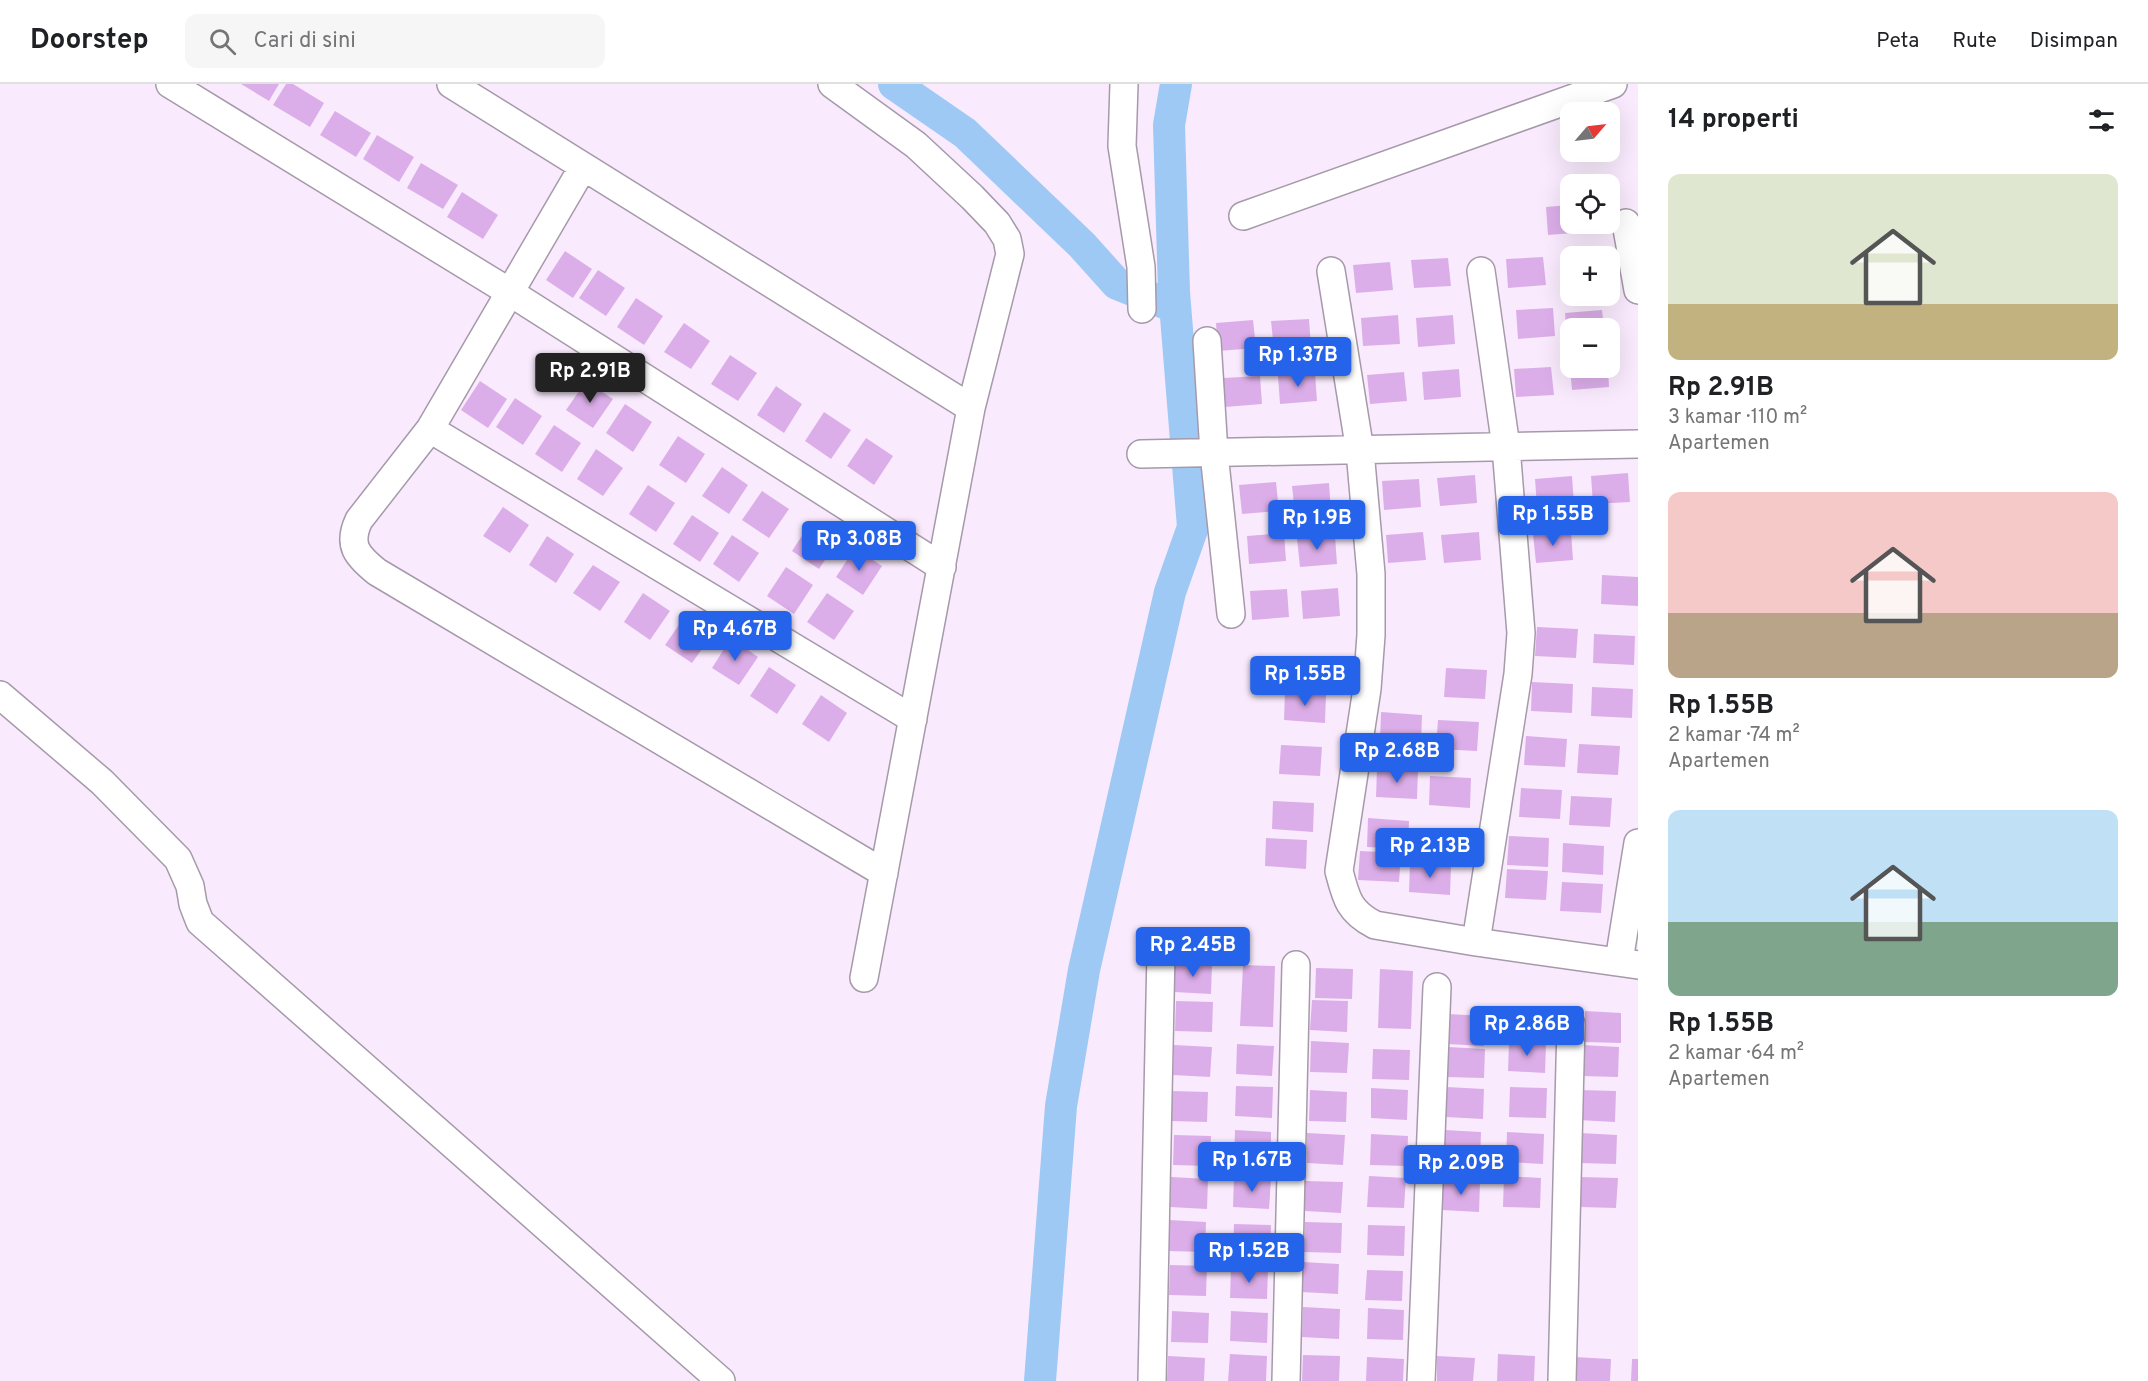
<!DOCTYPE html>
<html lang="id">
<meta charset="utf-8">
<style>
:root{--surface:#fff;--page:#f6f6f6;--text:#202124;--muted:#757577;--line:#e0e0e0;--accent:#2563eb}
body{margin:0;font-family:Overpass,sans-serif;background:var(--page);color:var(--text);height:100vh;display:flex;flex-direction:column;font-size:22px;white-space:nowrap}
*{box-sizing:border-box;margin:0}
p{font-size:20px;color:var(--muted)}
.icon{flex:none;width:33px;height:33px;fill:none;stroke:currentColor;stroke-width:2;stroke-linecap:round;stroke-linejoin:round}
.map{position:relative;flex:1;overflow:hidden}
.side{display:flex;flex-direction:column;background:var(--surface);width:510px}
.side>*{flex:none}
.needle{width:39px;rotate:62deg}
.buttons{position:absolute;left:1560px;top:18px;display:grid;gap:12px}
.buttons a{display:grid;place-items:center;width:60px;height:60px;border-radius:12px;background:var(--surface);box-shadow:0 6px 24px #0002;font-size:30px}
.price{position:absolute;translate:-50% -51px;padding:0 14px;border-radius:6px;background:var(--accent);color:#fff;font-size:20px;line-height:39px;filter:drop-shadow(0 2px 3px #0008)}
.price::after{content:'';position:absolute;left:50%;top:36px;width:18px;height:14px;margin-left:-9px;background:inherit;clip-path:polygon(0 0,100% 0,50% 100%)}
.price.on{background:#222;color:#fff}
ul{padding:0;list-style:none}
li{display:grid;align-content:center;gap:12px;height:318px;padding:0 30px}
li span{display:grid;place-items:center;height:186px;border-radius:12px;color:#555}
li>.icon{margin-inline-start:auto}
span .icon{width:108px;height:108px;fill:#fffc;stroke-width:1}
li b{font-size:26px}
h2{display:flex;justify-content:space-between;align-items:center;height:72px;padding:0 30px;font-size:26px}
header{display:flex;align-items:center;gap:36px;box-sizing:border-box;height:84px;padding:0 30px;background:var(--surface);border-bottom:2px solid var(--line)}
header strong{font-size:28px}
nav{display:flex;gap:33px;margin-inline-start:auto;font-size:21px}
.search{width:420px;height:54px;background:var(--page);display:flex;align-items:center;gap:15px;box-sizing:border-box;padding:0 21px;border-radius:12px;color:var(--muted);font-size:22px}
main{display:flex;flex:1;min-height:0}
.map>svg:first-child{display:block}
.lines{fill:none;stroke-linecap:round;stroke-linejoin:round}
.canal{stroke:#9ec9f5;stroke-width:32}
.building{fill:#dcaee9}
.street-casing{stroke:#a699aa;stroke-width:30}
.street{stroke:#fff;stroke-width:27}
</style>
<header>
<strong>Doorstep</strong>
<div class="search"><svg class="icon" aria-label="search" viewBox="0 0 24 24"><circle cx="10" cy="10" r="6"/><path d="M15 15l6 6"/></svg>Cari di sini</div>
<nav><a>Peta</a><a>Rute</a><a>Disimpan</a></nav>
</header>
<main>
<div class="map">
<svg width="1638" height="1297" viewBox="0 0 1638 1297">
<rect width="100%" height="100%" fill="#f9ebfd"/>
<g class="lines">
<path class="canal" d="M894 0 965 49 1082 161 1117 200 1167 220
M1040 1297 1061 1022 1084 886 1170 508 1193 443 1174 208 1169 41 1176 0"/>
</g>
<path class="building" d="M241 0H279L269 17Z
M286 0H293L324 19 310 43 273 21Z
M335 27 371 49 356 73 320 51Z
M377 51 414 73 399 98 363 75Z
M421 79 458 101 443 125 407 104Z
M462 108 498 131 483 155 447 133Z
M1570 121V140H1585L1586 148 1548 151 1546 123Z
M565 167 592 185 573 214 546 196Z
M1543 173 1546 201 1508 204 1506 175Z
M1448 174 1451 202 1414 204 1411 176Z
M1563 177H1570V205H1565Z
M1390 178 1393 206 1356 209 1353 181Z
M598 186 625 204 606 232 579 214Z
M636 214 663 232 644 261 617 243Z
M1553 224 1555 252 1518 255 1516 226Z
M1602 226 1604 244H1570V257H1567L1565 229Z
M1398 231 1400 260 1363 262 1361 234Z
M1453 231 1455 260 1418 263 1416 234Z
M1309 235 1311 263 1274 266 1271 237Z
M1253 236 1256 264 1218 267 1216 239Z
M684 239 710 257 691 285 664 268Z
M730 271 757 289 738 317 711 300Z
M1551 283 1554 311 1516 313 1514 285Z
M1570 284H1608L1609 303 1572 306Z
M1459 285 1461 313 1424 316 1422 288Z
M1404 288 1407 317 1370 320 1367 291Z
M1315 289 1317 317 1280 320 1278 292Z
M1260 292 1262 320 1225 323 1223 294Z
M480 297 507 315 488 344 461 326Z
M586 297 613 315 593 344 566 326Z
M776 302 802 320 784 349 757 331Z
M515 314 542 332 523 361 496 343Z
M625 320 652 338 633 368 606 349Z
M824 328 851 346 831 375 805 357Z
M554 341 581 359 562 388 535 370Z
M678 352 705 370 686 399 659 381Z
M866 354 893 372 874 401 847 382Z
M596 365 623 384 603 412 577 395Z
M722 383 748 401 729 430 702 412Z
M1628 389 1630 418 1593 420 1591 392Z
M1475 391 1477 419 1440 422 1437 394Z
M1572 392 1574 420 1537 423 1535 395Z
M1419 395 1421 423 1384 426 1382 397Z
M1276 398 1279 427 1242 430 1239 401Z
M1329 399 1331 428 1295 430 1292 402Z
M648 401 675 419 656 448 629 430Z
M762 407 789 425 769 454 742 436Z
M503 423 529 441 510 469 483 452Z
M692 431 719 449 700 478 673 460Z
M811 438 838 456 819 485 792 467Z
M1571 447 1573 476 1536 479 1533 450Z
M1423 448 1426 476 1388 479 1386 451Z
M1479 448 1481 476 1444 479 1441 451Z
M1284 449 1286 477 1249 480 1247 452Z
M732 451 759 469 739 498 713 480Z
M547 452 574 470 556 499 529 481Z
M1335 452 1337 480 1300 483 1297 455Z
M855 464 882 482 863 511 836 493Z
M593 481 620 498 600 527 573 509Z
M786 483 813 501 794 530 767 512Z
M1602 491 1638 493V522L1601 520Z
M1338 504 1340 532 1303 535 1301 507Z
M1287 505 1289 533 1252 536 1250 507Z
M643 509 670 527 650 556 624 538Z
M827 509 854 527 834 556 807 538Z
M685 532 712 551 692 579 665 561Z
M1537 543 1578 545 1576 574 1535 572Z
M1594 550 1635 552 1634 581 1593 579Z
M731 554 758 573 739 601 712 584Z
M769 583 796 601 777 630 750 612Z
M1446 584 1487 586 1485 615 1444 613Z
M1532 598 1573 600 1572 629 1531 627Z
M1592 603 1633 605 1632 634 1591 632Z
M1285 607 1326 610 1325 639 1284 636Z
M821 611 847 629 829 658 802 640Z
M1381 628 1422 631 1421 660 1380 657Z
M1438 636 1479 638 1477 667 1436 665Z
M1526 652 1567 655 1565 683 1524 681Z
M1579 660 1620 662 1618 691 1577 689Z
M1281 661 1322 663 1320 692 1279 690Z
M1377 684 1418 686 1417 715 1376 713Z
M1430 692 1471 694 1470 724 1429 721Z
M1521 704 1562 706 1560 735 1519 733Z
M1571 712 1612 714 1610 743 1569 741Z
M1273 717 1314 719 1313 748 1272 745Z
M1368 734 1409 737 1408 765 1367 763Z
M1417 745 1458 747 1456 777 1415 774Z
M1509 752 1549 754 1548 783 1507 781Z
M1266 754 1307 756 1306 785 1265 782Z
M1563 759 1604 762 1603 791 1562 788Z
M1360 767 1401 769 1399 798 1358 796Z
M1410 779 1451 782 1450 811 1409 808Z
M1507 785 1548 787 1546 816 1505 814Z
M1562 798 1603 800 1601 829 1560 827Z
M1175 879 1212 880 1211 910 1174 908Z
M1243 881 1275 882 1273 943 1240 942Z
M1316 884 1353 885 1352 915 1315 914Z
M1380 885 1413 887 1411 945 1378 944Z
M1312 916 1348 917 1347 948 1310 946Z
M1176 917 1213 918 1212 948 1175 947Z
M1511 925 1549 927 1547 957 1511 955Z
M1585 927 1621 929V959L1584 958Z
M1448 930 1485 932 1484 962 1447 960Z
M1311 957 1349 959 1347 989 1310 988Z
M1509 958 1546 959 1545 989 1508 987Z
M1237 960 1274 962 1272 992 1236 990Z
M1174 961 1212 963 1210 993 1173 991Z
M1582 961 1619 963 1618 993 1581 992Z
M1448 963 1485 965 1484 994 1447 993Z
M1373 965 1410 966 1409 996 1372 995Z
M1236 1002 1273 1003 1272 1034 1235 1032Z
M1447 1003 1484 1005 1483 1035 1446 1033Z
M1510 1003 1547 1004 1546 1034 1509 1033Z
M1371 1004 1408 1006 1407 1036 1371 1034Z
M1310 1006 1347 1008 1346 1038 1309 1037Z
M1580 1006 1616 1007 1615 1038 1578 1036Z
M1171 1007 1208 1008 1207 1038 1171 1037Z
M1235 1046 1271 1048V1078L1234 1076Z
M1444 1046 1481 1048 1480 1078 1443 1076Z
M1507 1048 1544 1050 1543 1080 1506 1078Z
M1307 1049 1345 1051 1343 1081 1307 1079Z
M1580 1049 1617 1051 1616 1080 1579 1079Z
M1371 1050 1408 1052 1407 1082 1370 1081Z
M1174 1051 1211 1052 1210 1082 1173 1081Z
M1369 1092 1406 1094 1404 1124 1367 1123Z
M1504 1092 1541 1094 1540 1124 1503 1123Z
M1171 1093 1208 1095 1207 1125 1170 1123Z
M1234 1093 1271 1095 1269 1125 1233 1123Z
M1580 1093 1618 1094 1616 1124 1580 1123Z
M1443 1096 1480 1098 1479 1128 1442 1126Z
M1305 1097 1343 1098 1341 1129 1305 1127Z
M1169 1136 1206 1138 1205 1168 1168 1167Z
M1305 1138 1342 1139 1341 1169 1304 1168Z
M1234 1140 1271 1141 1270 1172 1233 1170Z
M1368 1141 1405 1142 1404 1172 1367 1171Z
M1302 1178 1339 1180 1338 1210 1301 1208Z
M1170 1181 1207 1182 1206 1212 1169 1211Z
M1231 1184 1268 1185 1267 1215 1230 1214Z
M1367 1186 1403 1187 1402 1217 1365 1216Z
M1303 1223 1340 1225 1339 1255 1302 1253Z
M1368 1224 1404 1226 1403 1256 1367 1255Z
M1172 1227 1209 1229 1208 1259 1171 1258Z
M1231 1227 1268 1229 1267 1259 1230 1257Z
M1230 1270 1267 1272 1266 1297H1228Z
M1498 1270 1535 1272 1534 1297H1497Z
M1303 1271 1340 1272 1339 1297H1302Z
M1168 1272 1205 1274 1204 1297H1167Z
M1437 1272 1475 1274 1473 1297H1437Z
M1367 1273 1404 1275 1403 1297H1366Z
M1574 1273 1611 1275 1610 1297H1573Z
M1632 1275H1638V1297H1631Z"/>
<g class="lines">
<g class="street-casing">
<path id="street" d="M170 0 511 209 942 483
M451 0 971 324 1010 170 1007 155 997 139 972 113 916 61 832 0
M1124 0 1122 62 1141 183 1142 225
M583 83 430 345 913 635
M1243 132 1613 0
M1626 139 1638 206
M1331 187 1360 367 1371 490V551L1367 605 1339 787C1346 814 1349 828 1375 841L1476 858 1638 881
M1207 257 1214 369 1231 530
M430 345 359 436C347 461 357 472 377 488L884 789
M1141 370 1638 360
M0 611 102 698 178 775 190 802 193 820 200 838 721 1297
M1476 858 1518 590 1521 549 1506 363 1481 187
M1619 877 1638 759
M864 894 971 324
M1152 1297 1161 868
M1286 1297 1296 881
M1421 1297 1437 903
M1562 1297 1571 940"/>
</g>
<use href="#street" class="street"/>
</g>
</svg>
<div class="buttons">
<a><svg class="needle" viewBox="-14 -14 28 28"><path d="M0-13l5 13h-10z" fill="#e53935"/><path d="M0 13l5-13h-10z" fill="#757577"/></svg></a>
<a><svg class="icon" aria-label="locate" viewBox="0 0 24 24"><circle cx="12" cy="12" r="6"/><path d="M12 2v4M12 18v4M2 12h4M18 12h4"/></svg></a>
<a>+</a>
<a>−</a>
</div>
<b class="price" style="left:1298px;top:304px">Rp 1.37B</b>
<b class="price on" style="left:590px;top:320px">Rp 2.91B</b>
<b class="price" style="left:1553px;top:463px">Rp 1.55B</b>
<b class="price" style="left:1317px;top:467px">Rp 1.9B</b>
<b class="price" style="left:859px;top:488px">Rp 3.08B</b>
<b class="price" style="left:735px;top:578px">Rp 4.67B</b>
<b class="price" style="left:1305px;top:623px">Rp 1.55B</b>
<b class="price" style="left:1397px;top:700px">Rp 2.68B</b>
<b class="price" style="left:1430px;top:795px">Rp 2.13B</b>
<b class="price" style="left:1193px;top:894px">Rp 2.45B</b>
<b class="price" style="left:1527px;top:973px">Rp 2.86B</b>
<b class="price" style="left:1252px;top:1109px">Rp 1.67B</b>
<b class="price" style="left:1461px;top:1112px">Rp 2.09B</b>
<b class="price" style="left:1249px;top:1200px">Rp 1.52B</b>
</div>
<section class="side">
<h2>14 properti<svg class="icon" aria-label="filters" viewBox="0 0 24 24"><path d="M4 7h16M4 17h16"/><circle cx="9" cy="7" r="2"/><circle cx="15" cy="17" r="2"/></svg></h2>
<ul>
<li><span style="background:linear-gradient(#dfe7d0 70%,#c2b280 0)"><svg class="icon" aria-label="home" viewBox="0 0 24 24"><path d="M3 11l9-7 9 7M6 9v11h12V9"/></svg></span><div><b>Rp 2.91B</b><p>3 kamar · 110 m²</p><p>Apartemen</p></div></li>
<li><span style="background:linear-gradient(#f6c9c9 65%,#b9a48a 0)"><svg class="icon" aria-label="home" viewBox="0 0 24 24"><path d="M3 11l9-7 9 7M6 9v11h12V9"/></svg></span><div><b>Rp 1.55B</b><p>2 kamar · 74 m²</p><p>Apartemen</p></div></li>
<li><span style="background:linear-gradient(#bfe0f5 60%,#7fa58c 0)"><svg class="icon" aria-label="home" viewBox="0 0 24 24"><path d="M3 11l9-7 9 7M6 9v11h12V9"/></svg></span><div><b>Rp 1.55B</b><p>2 kamar · 64 m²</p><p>Apartemen</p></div></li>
</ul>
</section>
</main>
